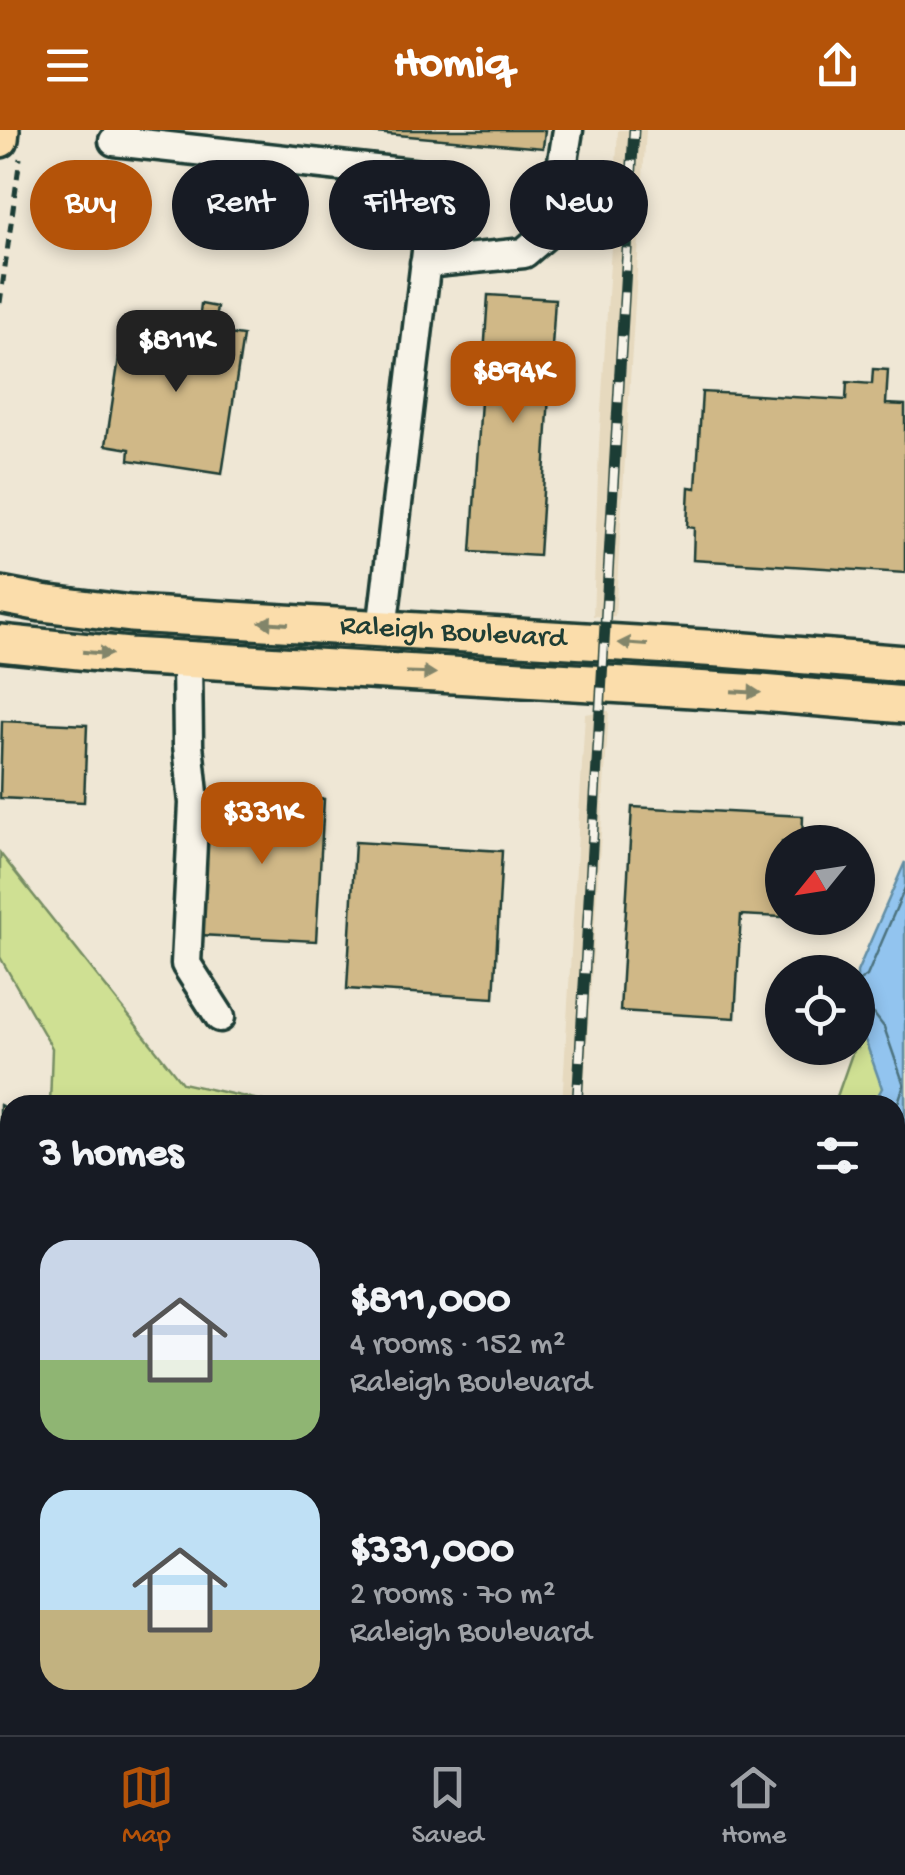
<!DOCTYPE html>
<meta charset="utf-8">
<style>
:root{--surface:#171b24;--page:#20242c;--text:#f1f3f6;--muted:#9ea1a6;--line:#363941;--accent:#b45309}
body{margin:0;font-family:"Gochi Hand",sans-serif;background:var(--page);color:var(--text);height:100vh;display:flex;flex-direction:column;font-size:38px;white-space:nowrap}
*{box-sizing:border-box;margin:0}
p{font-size:32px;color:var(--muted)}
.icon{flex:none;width:55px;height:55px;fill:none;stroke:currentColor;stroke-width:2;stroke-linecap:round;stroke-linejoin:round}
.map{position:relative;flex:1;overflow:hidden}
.side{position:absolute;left:0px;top:965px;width:905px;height:640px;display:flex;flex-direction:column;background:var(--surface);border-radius:30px 30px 0 0;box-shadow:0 5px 15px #0003}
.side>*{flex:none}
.hud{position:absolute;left:30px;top:30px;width:845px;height:90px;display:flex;gap:20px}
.needle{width:65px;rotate:240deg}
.fabs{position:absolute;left:765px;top:695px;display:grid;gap:20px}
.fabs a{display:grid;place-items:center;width:110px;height:110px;border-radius:50%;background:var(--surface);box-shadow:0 5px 15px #0003;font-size:50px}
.price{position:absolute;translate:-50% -85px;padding:0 22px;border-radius:20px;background:var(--accent);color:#fff;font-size:32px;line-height:65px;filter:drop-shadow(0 2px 5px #0008)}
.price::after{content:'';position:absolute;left:50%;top:60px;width:30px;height:22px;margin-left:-15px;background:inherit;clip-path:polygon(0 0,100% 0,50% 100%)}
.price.active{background:#222;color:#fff}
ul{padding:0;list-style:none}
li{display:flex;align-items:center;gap:30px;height:250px;padding:0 40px}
li span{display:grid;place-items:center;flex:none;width:280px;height:200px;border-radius:30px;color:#555}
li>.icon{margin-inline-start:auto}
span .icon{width:120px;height:120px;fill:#fffc;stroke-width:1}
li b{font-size:42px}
h2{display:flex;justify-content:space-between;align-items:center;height:120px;padding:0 40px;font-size:42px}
.tag{padding:0 35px;border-radius:45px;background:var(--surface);box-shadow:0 5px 15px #0003;font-size:35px;line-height:90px}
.tag.active{background:var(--accent);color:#fff}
header{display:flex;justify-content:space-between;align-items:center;height:130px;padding:0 40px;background:var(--accent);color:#fff;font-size:45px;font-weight:800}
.menu{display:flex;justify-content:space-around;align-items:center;height:140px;border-top:2px solid var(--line);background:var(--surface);font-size:28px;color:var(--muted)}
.menu a{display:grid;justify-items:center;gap:5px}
.menu .active{color:var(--accent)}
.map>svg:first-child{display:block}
.built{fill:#e6d9be}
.green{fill:#cfe093;stroke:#778e64;stroke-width:2.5}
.water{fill:#92c4ef;stroke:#648ea4;stroke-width:2.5}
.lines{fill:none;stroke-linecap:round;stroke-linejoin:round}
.shore{stroke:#4d737f;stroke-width:2.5}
.building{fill:#d0b887;stroke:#1f3d34;stroke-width:2.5}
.minor-casing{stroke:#1f3d34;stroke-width:35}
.major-casing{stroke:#1f3d34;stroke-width:42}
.path{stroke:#1f3d34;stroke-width:5;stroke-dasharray:10 8;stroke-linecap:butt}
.minor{stroke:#f7f3e8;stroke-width:28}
.major{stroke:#fbddab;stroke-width:35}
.rail-casing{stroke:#1f3d34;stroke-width:11}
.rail{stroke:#f7f3e8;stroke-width:8;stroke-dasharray:22;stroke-linecap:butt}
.oneway{fill:#82856a}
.labels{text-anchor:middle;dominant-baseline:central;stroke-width:8;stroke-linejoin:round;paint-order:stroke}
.street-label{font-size:30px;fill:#1f3d34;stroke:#f7f3e8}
</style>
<header><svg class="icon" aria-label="menu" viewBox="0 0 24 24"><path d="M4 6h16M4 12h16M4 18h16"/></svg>Homiq<svg class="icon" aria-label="share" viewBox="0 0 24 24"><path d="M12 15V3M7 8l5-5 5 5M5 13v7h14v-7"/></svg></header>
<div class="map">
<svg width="905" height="1605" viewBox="0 0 905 1605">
<rect width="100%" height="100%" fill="#efe7d5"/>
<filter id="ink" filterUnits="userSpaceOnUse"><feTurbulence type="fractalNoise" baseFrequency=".01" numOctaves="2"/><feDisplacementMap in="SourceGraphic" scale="20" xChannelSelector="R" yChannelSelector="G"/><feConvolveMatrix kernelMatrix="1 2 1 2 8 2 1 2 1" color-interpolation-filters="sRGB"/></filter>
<g filter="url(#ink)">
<path class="built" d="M618 0H646L615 486 608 487 593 486 599 315Z
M605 581H609L583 975H562L585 584Z"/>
<path class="green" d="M0 723 182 953 281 975H50L52 918 0 827Z
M905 769V1605H566V1595H895V975H834L854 918H858V907Z
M10 1084V1339L0 1334V1100Z
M321 1595H497V1605H326Z"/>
<path class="water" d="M905 732V1166L895 1162V975H873L882 958 858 890 857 842Z
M905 1469V1605H701L705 1595H895V1470Z"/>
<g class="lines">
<path class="shore" d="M858 852 867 846 905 758
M858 880 874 884 884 897 904 955 895 981"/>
</g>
<path class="building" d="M341 0H545L543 18Z
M488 165 555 169 539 426 471 422Z
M201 174 217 177 213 202 243 206 222 344 129 330 130 319 106 315 123 201 150 205 152 193 198 200Z
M873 239 888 240 886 274 905 275V443L693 430 694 398 687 397 689 357 696 358 702 262 846 270 847 252 872 254Z
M2 591 87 595 84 672 0 668Z
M209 662 324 669 316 811 200 805Z
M632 677 803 686 802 712H782V787L741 785 735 888 620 881Z
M355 712 502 721 494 868 347 859Z
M0 975 10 980V1017L0 1037Z"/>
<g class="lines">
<g class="minor-casing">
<path id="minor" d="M114 11 430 46 433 71 382 500
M425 133 524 123 552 99 568 0
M187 529 188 615 194 673 186 834 220 887"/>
</g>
<g class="major-casing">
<g id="major">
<path d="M0 9 1 0"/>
<path id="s1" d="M0 465 42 473 131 484 721 519 905 534"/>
<path d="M0 513 129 526 761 563 905 575"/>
</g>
</g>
<path class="path" d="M0 173 20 28"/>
<use href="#minor" class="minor"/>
<use href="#major" class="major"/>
<g class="rail-casing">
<path id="rail" d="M577 975 634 0
M540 1605 541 1595"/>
</g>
<use href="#rail" class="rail"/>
</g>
<defs><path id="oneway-solid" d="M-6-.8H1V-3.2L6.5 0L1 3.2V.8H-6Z" transform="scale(2.5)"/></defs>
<g class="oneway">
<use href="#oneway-solid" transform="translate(274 493) rotate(-176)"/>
<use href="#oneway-solid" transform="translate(633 514) rotate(-176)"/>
<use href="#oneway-solid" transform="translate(97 523) rotate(5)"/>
<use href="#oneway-solid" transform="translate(421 543) rotate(2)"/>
<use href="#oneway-solid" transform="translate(746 562) rotate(3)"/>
</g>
</g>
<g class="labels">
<g class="street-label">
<text stroke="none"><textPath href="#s1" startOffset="455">Raleigh Boulevard</textPath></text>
</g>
</g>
</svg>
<div class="fabs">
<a><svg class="needle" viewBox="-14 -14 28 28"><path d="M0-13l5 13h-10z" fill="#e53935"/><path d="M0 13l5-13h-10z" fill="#9ea1a6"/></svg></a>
<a><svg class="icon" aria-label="locate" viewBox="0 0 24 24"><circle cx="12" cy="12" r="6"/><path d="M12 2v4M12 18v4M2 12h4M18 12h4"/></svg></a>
</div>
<b class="price active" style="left:176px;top:265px">$811K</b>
<b class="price" style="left:513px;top:296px">$894K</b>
<b class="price" style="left:262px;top:737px">$331K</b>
<div class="hud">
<a class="tag active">Buy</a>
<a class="tag">Rent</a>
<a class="tag">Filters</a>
<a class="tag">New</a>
</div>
<section class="side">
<h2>3 homes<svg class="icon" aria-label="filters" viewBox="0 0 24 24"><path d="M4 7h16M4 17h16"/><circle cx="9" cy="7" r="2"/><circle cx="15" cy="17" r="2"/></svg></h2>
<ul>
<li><span style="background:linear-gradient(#c9d6e8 60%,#8fb573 0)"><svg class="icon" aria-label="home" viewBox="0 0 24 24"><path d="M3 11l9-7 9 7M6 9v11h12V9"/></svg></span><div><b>$811,000</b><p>4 rooms · 152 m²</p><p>Raleigh Boulevard</p></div></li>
<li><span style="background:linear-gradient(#bfe0f5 60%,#c2b280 0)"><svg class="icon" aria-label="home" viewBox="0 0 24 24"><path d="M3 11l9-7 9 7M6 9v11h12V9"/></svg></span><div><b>$331,000</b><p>2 rooms · 70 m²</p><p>Raleigh Boulevard</p></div></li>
</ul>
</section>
</div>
<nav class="menu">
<a class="active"><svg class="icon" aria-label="map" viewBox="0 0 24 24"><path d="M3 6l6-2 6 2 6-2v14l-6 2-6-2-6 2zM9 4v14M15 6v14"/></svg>Map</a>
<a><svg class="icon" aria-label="saved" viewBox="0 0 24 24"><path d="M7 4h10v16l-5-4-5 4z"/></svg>Saved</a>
<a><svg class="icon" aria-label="home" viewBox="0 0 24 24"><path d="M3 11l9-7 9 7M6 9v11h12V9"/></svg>Home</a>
</nav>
